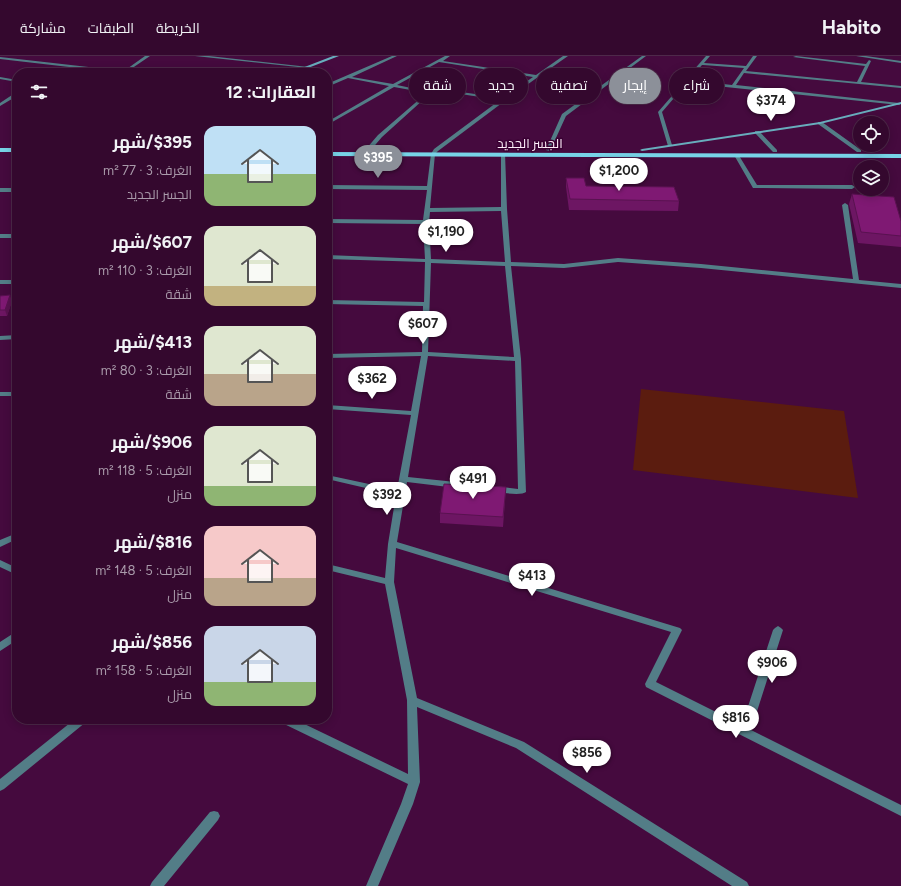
<!DOCTYPE html>
<html lang="ar">
<meta charset="utf-8">
<style>
:root{--surface:#34082e;--page:#3f163a;--text:#f1f3f6;--muted:#a99aaa;--line:#4e294a;--accent:#8c9099}
body{margin:0;font-family:Figtree,Cairo,sans-serif;background:var(--page);color:var(--text);direction:rtl;height:100vh;display:flex;flex-direction:column;font-size:15px;white-space:nowrap}
*{box-sizing:border-box;margin:0}
p{font-size:13px;color:var(--muted)}
.icon{flex:none;width:22px;height:22px;fill:none;stroke:currentColor;stroke-width:2;stroke-linecap:round;stroke-linejoin:round}
.map{position:relative;flex:1;overflow:hidden;direction:ltr}
.drawer{position:absolute;left:12px;top:12px;width:320px;height:656px;display:flex;flex-direction:column;background:var(--surface);border-radius:16px;box-shadow:0 2px 10px #0003,0 0 0 1px var(--line);direction:rtl}
.drawer>*{flex:none}
.hud{position:absolute;left:344px;top:12px;width:380px;height:36px;direction:rtl;display:flex;gap:8px}
.controls{position:absolute;left:853px;top:60px;display:grid;gap:8px}
.controls a{display:grid;place-items:center;width:36px;height:36px;border-radius:50%;background:var(--surface);box-shadow:0 2px 10px #0003,0 0 0 1px var(--line);font-size:20px}
.price{position:absolute;translate:-50% -34px;padding:0 9px;border-radius:14px;background:#fff;color:#222;font-size:13px;line-height:26px;filter:drop-shadow(0 1px 2px #0008)}
.price::after{content:'';position:absolute;left:50%;top:24px;width:12px;height:9px;margin-left:-6px;background:inherit;clip-path:polygon(0 0,100% 0,50% 100%)}
.price.selected{background:var(--accent);color:#fff}
ul{padding:0;list-style:none}
li{display:flex;align-items:center;gap:12px;height:100px;padding:0 16px}
li span{display:grid;place-items:center;flex:none;width:112px;height:80px;border-radius:12px;color:#555}
li>.icon{margin-inline-start:auto}
span .icon{width:48px;height:48px;fill:#fffc;stroke-width:1}
li b{font-size:17px}
h2{display:flex;justify-content:space-between;align-items:center;height:48px;padding:0 16px;font-size:17px}
.tag{padding:0 14px;border-radius:18px;background:var(--surface);box-shadow:0 2px 10px #0003,0 0 0 1px var(--line);font-size:14px;line-height:36px}
.tag.selected{background:var(--accent);color:#fff}
header{display:flex;align-items:center;gap:24px;box-sizing:border-box;height:56px;padding:0 20px;background:var(--surface);border-bottom:1px solid var(--line)}
header strong{font-size:19px}
nav{display:flex;gap:22px;margin-inline-start:auto;font-size:14px}
.map>svg:first-child{display:block}
.green{fill:#5b1c0f}
.lines{fill:none;stroke-linecap:round;stroke-linejoin:round}
.street{fill:#537d87;fill-rule:evenodd}
.secondary{fill:#68adbd;fill-rule:evenodd}
.primary{fill:#77d3e7;fill-rule:evenodd}
.wall{fill:#6d1663}
.shaded-wall{fill:#591250}
.building{fill:#7f1973;stroke:#591250}
.labels{text-anchor:middle;dominant-baseline:central;stroke-width:3;stroke-linejoin:round;paint-order:stroke}
.far-street-label{font-size:13px;fill:#fdeef9;stroke:#3a0033}
</style>
<header>
<strong>Habito</strong>
<nav><a>الخريطة</a><a>الطبقات</a><a>مشاركة</a></nav>
</header>
<div class="map">
<svg width="901" height="830" viewBox="0 0 901 830">
<rect width="100%" height="100%" fill="#450a3e"/>
<path class="green" d="M641 333 844 355 858 442 633 414Z"/>
<g class="lines">
<path class="street" d="M145 0H150L128 15 136 17H121L0 3V1L124 15Z
M195 0H209L309 11 307 12Z
M392 0H397L352 21 393 28 445 0H450L443 5 536 19 563 0H568L541 19 602 29 642 0H646L566 60 550 95 546 94 562 58 599 31 538 21 506 44 438 95 435 98 430 152 501 151V98L505 97 507 153 511 206 564 208 618 202 701 208 853 223 842 149 845 147 848 149 859 224 901 228V232L701 212 618 206 564 212 511 210 521 303 526 436C522 440 496 437 492 433L496 430 518 433 515 305 428 300 408 421 465 427 469 430 465 433 407 426 397 486 680 572 682 574 656 626 742 669 773 574 775 572 778 570 781 572 783 574 751 674 901 749V760L646 631 645 628 671 576 396 492 394 526 417 642 524 686 747 826 749 830H732L516 692 417 651 420 726 413 748 378 830H366L401 748 408 728 280 666 279 663H294L408 718 407 644 385 528 327 514V508L385 522 388 488 396 439 327 423V419L397 434 411 359 327 353V349L411 355 421 300 327 302V298L422 296 423 250 327 248V244L424 246 425 206 327 203V199L425 203 423 168 327 167V163L423 164 427 134 327 133V129L427 130 431 98 434 93 500 44 434 34 382 81 370 95H366V93L378 79 429 35H416L394 31 327 69V66L389 30 348 22 327 31V28ZM439 6 533 21 503 42 433 32 416 33 397 29ZM501 155 505 206 431 203 429 166 430 156ZM431 207 505 210 514 301 428 296Z
M706 0H710L704 7 746 10 753 0H757L746 15 857 26 865 10 793 1 796 0 866 8 869 4 871 5 861 26 901 30V32L744 17 736 29 899 47 901 48 899 49 687 27 662 56 672 89 668 90 658 56 684 26V24H685ZM702 9H703L744 12 732 29 689 24Z
M856 0H866L901 5V7Z
M0 21 17 24V26L0 23Z
M15 37H17V40L0 50V47Z
M818 66H822L861 94V96H857L818 68Z
M755 75H759L777 94V96H773L755 77Z
M734 98H738L757 129H852L855 131 852 133 753 132 734 99Z
M0 132H17V136H0Z
M0 178H17V182H0Z
M0 224H17V228H0Z
M17 279V283L0 284V280Z
M0 336H17V340H0Z
M17 477V483L0 491V484Z
M0 504 17 512V519L0 511Z
M17 575V584L0 595V586Z
M75 663H87L86 666 4 733 0 735V723Z
M214 755 218 756 220 760 218 764 164 830H150L152 826 210 756Z"/>
<path class="secondary" d="M333 0H339L295 17H289Z
M901 46V48L820 68 642 95 640 94 642 93 820 66Z"/>
<path class="primary" d="M0 92H17V96H0Z
M327 96 901 98V102L327 100Z"/>
</g>
<path class="wall" d="M566 122 586 130 679 145 678 155 569 154 566 131Z
M852 138 901 165V191L858 187 849 148Z
M0 240 12 245 7 260H0Z
M506 431 503 471 440 467V457Z"/>
<path class="shaded-wall" d="M10 239 12 245 7 260 5 254Z"/>
<path class="building" d="M566 122H584L586 130 674 131 679 145 570 143Z
M852 138 894 141 901 165V180L861 176Z
M10 239 5 254H0V240Z
M444 428 506 431 503 461 440 457Z"/>
<g class="labels">
<g class="far-street-label">
<text x="530" y="87">الجسر الجديد</text>
</g>
</g>
</svg>
<div class="controls">
<a><svg class="icon" aria-label="locate" viewBox="0 0 24 24"><circle cx="12" cy="12" r="6"/><path d="M12 2v4M12 18v4M2 12h4M18 12h4"/></svg></a>
<a><svg class="icon" aria-label="layers" viewBox="0 0 24 24"><path d="M12 4l9 5-9 5-9-5zM3 14l9 5 9-5"/></svg></a>
</div>
<b class="price" style="left:771px;top:66px">$374</b>
<b class="price selected" style="left:378px;top:123px">$395</b>
<b class="price" style="left:619px;top:136px">$1,200</b>
<b class="price" style="left:446px;top:197px">$1,190</b>
<b class="price" style="left:423px;top:289px">$607</b>
<b class="price" style="left:372px;top:344px">$362</b>
<b class="price" style="left:473px;top:444px">$491</b>
<b class="price" style="left:387px;top:460px">$392</b>
<b class="price" style="left:532px;top:541px">$413</b>
<b class="price" style="left:772px;top:628px">$906</b>
<b class="price" style="left:736px;top:683px">$816</b>
<b class="price" style="left:587px;top:718px">$856</b>
<div class="hud">
<a class="tag">شراء</a>
<a class="tag selected">إيجار</a>
<a class="tag">تصفية</a>
<a class="tag">جديد</a>
<a class="tag">شقة</a>
</div>
<section class="drawer">
<h2>العقارات: 12<svg class="icon" aria-label="filters" viewBox="0 0 24 24"><path d="M4 7h16M4 17h16"/><circle cx="9" cy="7" r="2"/><circle cx="15" cy="17" r="2"/></svg></h2>
<ul>
<li><span style="background:linear-gradient(#bfe0f5 60%,#8fb573 0)"><svg class="icon" aria-label="home" viewBox="0 0 24 24"><path d="M3 11l9-7 9 7M6 9v11h12V9"/></svg></span><div><b>$395/شهر</b><p>الغرف: 3 · 77 m²</p><p>الجسر الجديد</p></div></li>
<li><span style="background:linear-gradient(#dfe7d0 75%,#c2b280 0)"><svg class="icon" aria-label="home" viewBox="0 0 24 24"><path d="M3 11l9-7 9 7M6 9v11h12V9"/></svg></span><div><b>$607/شهر</b><p>الغرف: 3 · 110 m²</p><p>شقة</p></div></li>
<li><span style="background:linear-gradient(#dfe7d0 60%,#b9a48a 0)"><svg class="icon" aria-label="home" viewBox="0 0 24 24"><path d="M3 11l9-7 9 7M6 9v11h12V9"/></svg></span><div><b>$413/شهر</b><p>الغرف: 3 · 80 m²</p><p>شقة</p></div></li>
<li><span style="background:linear-gradient(#dfe7d0 75%,#8fb573 0)"><svg class="icon" aria-label="home" viewBox="0 0 24 24"><path d="M3 11l9-7 9 7M6 9v11h12V9"/></svg></span><div><b>$906/شهر</b><p>الغرف: 5 · 118 m²</p><p>منزل</p></div></li>
<li><span style="background:linear-gradient(#f6c9c9 65%,#b9a48a 0)"><svg class="icon" aria-label="home" viewBox="0 0 24 24"><path d="M3 11l9-7 9 7M6 9v11h12V9"/></svg></span><div><b>$816/شهر</b><p>الغرف: 5 · 148 m²</p><p>منزل</p></div></li>
<li><span style="background:linear-gradient(#c9d6e8 70%,#8fb573 0)"><svg class="icon" aria-label="home" viewBox="0 0 24 24"><path d="M3 11l9-7 9 7M6 9v11h12V9"/></svg></span><div><b>$856/شهر</b><p>الغرف: 5 · 158 m²</p><p>منزل</p></div></li>
</ul>
</section>
</div>
